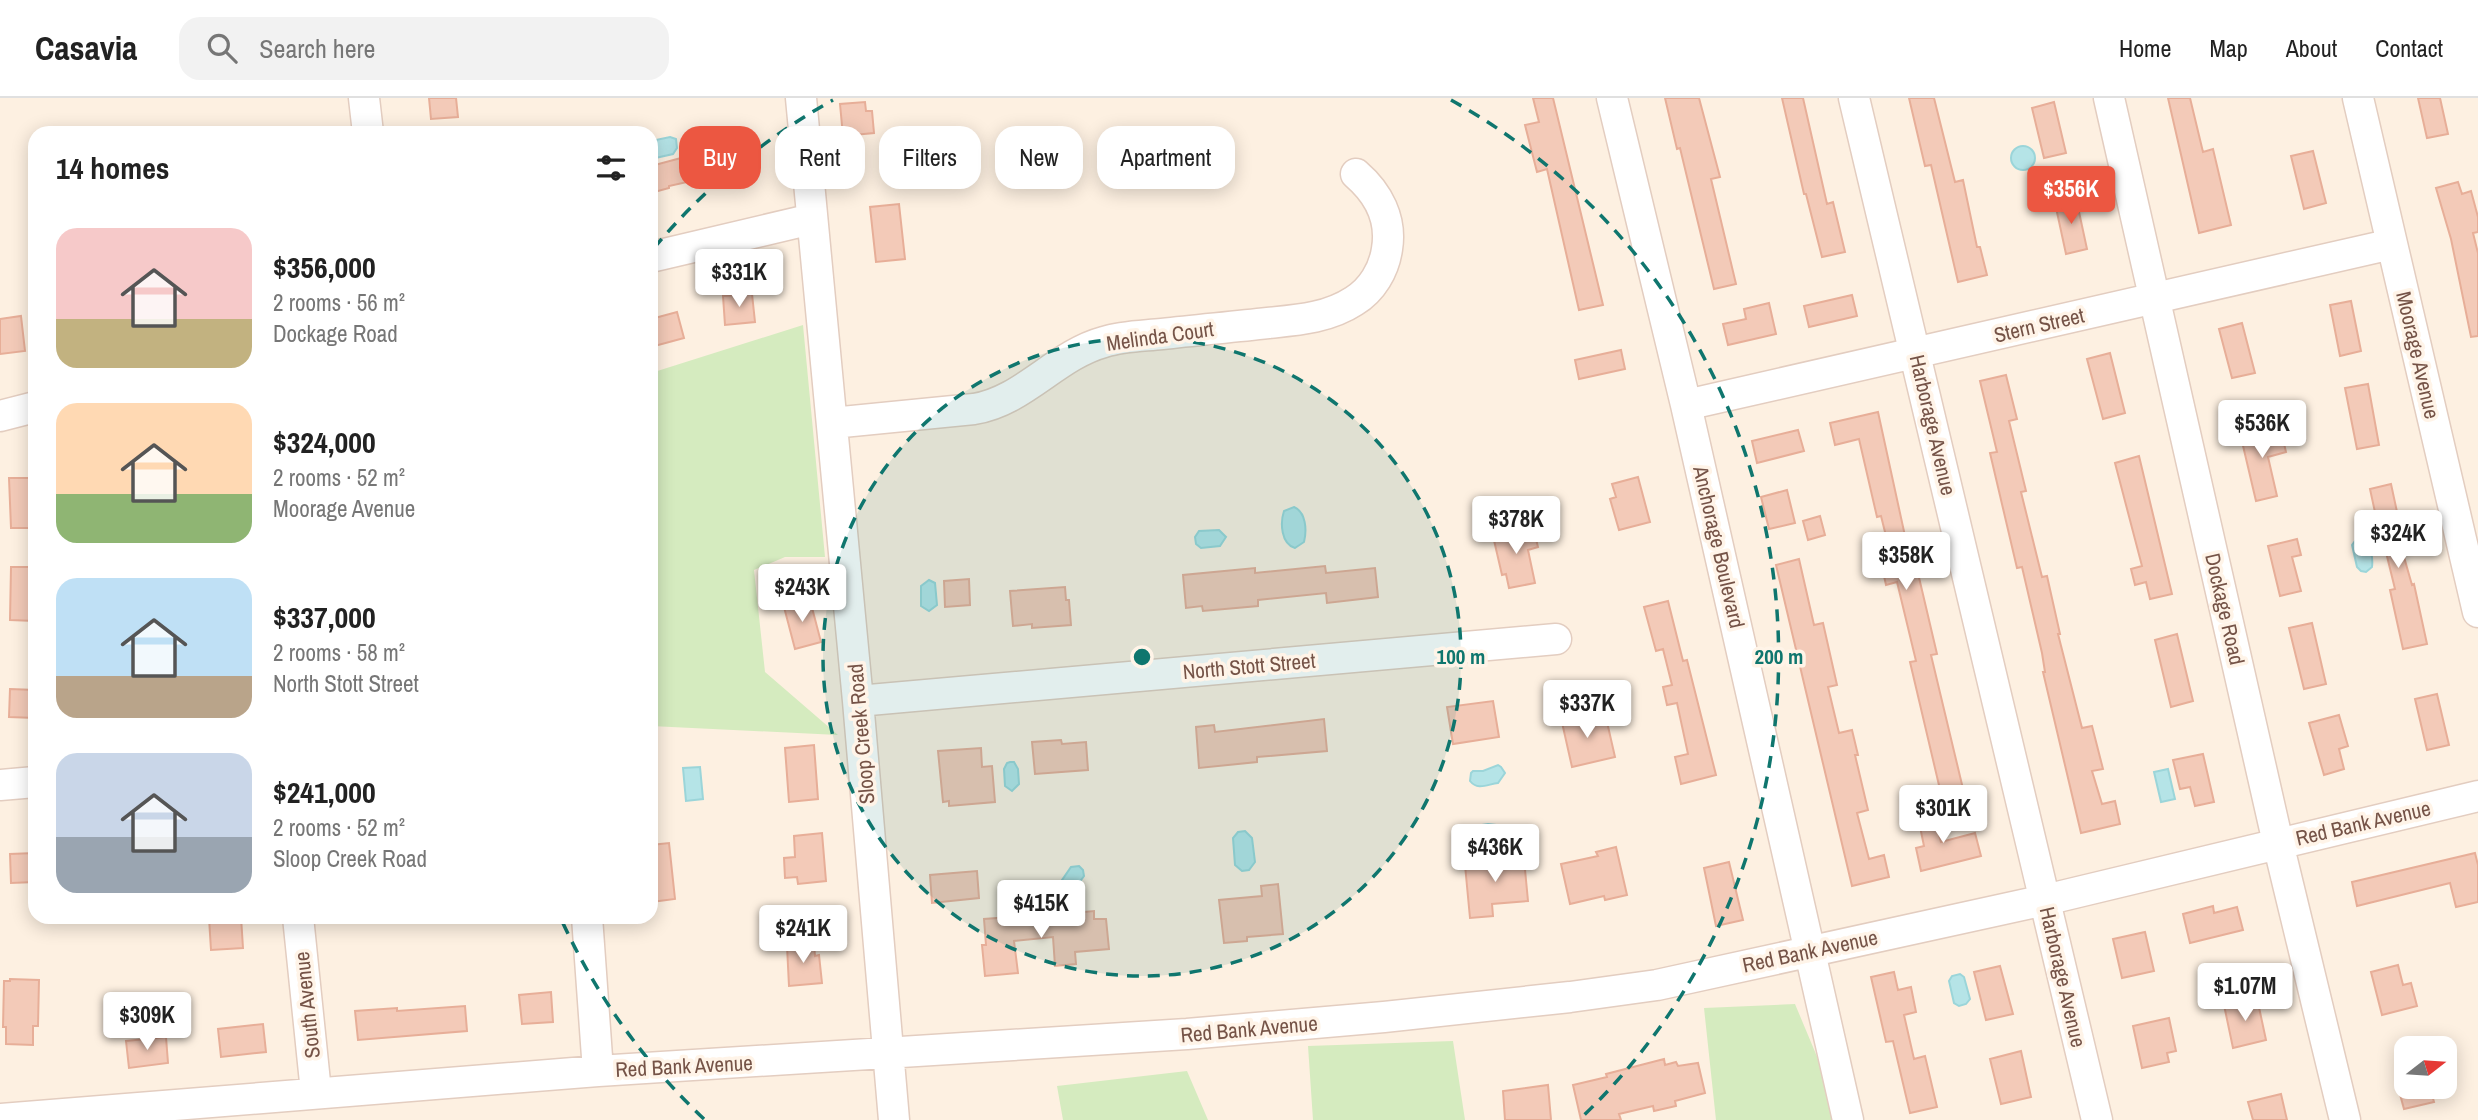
<!DOCTYPE html>
<meta charset="utf-8">
<style>
:root{--surface:#fff;--page:#f2f2f2;--text:#222;--muted:#767676;--line:#e0e0e0;--accent:#ec5741}
body{margin:0;font-family:"Archivo Narrow",sans-serif;background:var(--page);color:var(--text);height:100vh;display:flex;flex-direction:column;font-size:26px;white-space:nowrap}
*{box-sizing:border-box;margin:0}
p{font-size:23px;color:var(--muted)}
.icon{flex:none;width:38px;height:38px;fill:none;stroke:currentColor;stroke-width:2;stroke-linecap:round;stroke-linejoin:round}
.map{position:relative;flex:1;overflow:hidden}
.panel{position:absolute;left:28px;top:28px;width:630px;height:798px;display:flex;flex-direction:column;background:var(--surface);border-radius:21px;box-shadow:0 4px 18px #0003}
.panel>*{flex:none}
.banner{position:absolute;left:679px;top:28px;width:665px;height:63px;display:flex;gap:14px}
.needle{width:46px;rotate:73deg}
.fabs{position:absolute;left:2394px;top:938px;display:grid;gap:14px}
.fabs a{display:grid;place-items:center;width:63px;height:63px;border-radius:14px;background:var(--surface);box-shadow:0 4px 18px #0003;font-size:35px}
.price{position:absolute;translate:-50% -60px;padding:0 16px;border-radius:7px;background:#fff;color:#222;font-size:23px;line-height:46px;filter:drop-shadow(0 2px 4px #0008)}
.price::after{content:'';position:absolute;left:50%;top:42px;width:21px;height:16px;margin-left:-10px;background:inherit;clip-path:polygon(0 0,100% 0,50% 100%)}
.price.on{background:var(--accent);color:#fff}
ul{padding:0;list-style:none}
li{display:flex;align-items:center;gap:21px;height:175px;padding:0 28px}
li span{display:grid;place-items:center;flex:none;width:196px;height:140px;border-radius:21px;color:#555}
li>.icon{margin-inline-start:auto}
span .icon{width:84px;height:84px;fill:#fffc;stroke-width:1}
li b{font-size:30px}
h2{display:flex;justify-content:space-between;align-items:center;height:84px;padding:0 28px;font-size:30px}
.pill{padding:0 24px;border-radius:21px;background:var(--surface);box-shadow:0 4px 18px #0003;font-size:24px;line-height:63px}
.pill.on{background:var(--accent);color:#fff}
header{display:flex;align-items:center;gap:42px;box-sizing:border-box;height:98px;padding:0 35px;background:var(--surface);border-bottom:2px solid var(--line)}
header strong{font-size:33px}
nav{display:flex;gap:38px;margin-inline-start:auto;font-size:24px}
.search{width:490px;height:63px;background:var(--page);display:flex;align-items:center;gap:18px;box-sizing:border-box;padding:0 24px;border-radius:21px;color:var(--muted);font-size:26px}
.map>svg:first-child{display:block}
.green{fill:#d5ebbf}
.water{fill:#b5e4e7;stroke:#9bd5d9;stroke-width:2}
.building{fill:#f3cab8;stroke:#e7ae98;stroke-width:2}
.lines{fill:none;stroke-linecap:round;stroke-linejoin:round}
.minor-casing{stroke:#e3cdc0;stroke-width:33}
.minor{stroke:#fff;stroke-width:30}
.ring{fill:none;stroke:#0f766e;stroke-width:3.5;stroke-dasharray:12 9}
.labels{text-anchor:middle;dominant-baseline:central;stroke-width:7;stroke-linejoin:round;paint-order:stroke}
.street-label{font-size:21px;fill:#755347;stroke:#fff4e8}
.centre{fill:#0f766e;stroke:#fff4e8;stroke-width:3.5}
.ring-label{font-size:21px;text-anchor:middle;font-weight:bold;fill:#0f766e;stroke:#fff4e8;stroke-width:7;stroke-linejoin:round;paint-order:stroke}
</style>
<header>
<strong>Casavia</strong>
<div class="search"><svg class="icon" aria-label="search" viewBox="0 0 24 24"><circle cx="10" cy="10" r="6"/><path d="M15 15l6 6"/></svg>Search here</div>
<nav><a>Home</a><a>Map</a><a>About</a><a>Contact</a></nav>
</header>
<div class="map">
<svg width="2478" height="1022" viewBox="0 0 2478 1022">
<rect width="100%" height="100%" fill="#fdf0e1"/>
<path class="green" d="M803 227 825 459H785L754 472 765 574 838 637 651 628V275Z
M1795 906 1818 961 1832 1022H1716L1704 910Z
M1453 943 1465 1022H1313L1308 948Z
M1187 973 1208 1022H1063L1057 988Z"/>
<path class="water" d="M670 39 676 41 677 50 673 56 651 61V43Z
M2011 60a12 12 0 1 1 24 0a12 12 0 1 1-24 0Z
M1294 409C1306 414 1307 432 1304 444L1295 450C1281 446 1280 425 1284 413Z
M1219 432 1226 439 1220 448 1201 450 1196 446 1195 439 1199 433Z
M2358 439 2367 441C2371 448 2373 461 2372 469L2366 474 2361 473 2357 469 2352 447Z
M929 482 935 485 937 507 929 513 921 508V488Z
M1010 664H1014L1018 671 1019 686 1012 693 1005 688 1004 671 1007 665Z
M1498 667 1501 669 1505 675 1498 685C1488 686 1478 693 1470 683L1471 675 1473 673H1483Z
M700 669 703 701 686 703 683 670Z
M2168 671 2175 701 2161 704 2154 674Z
M1488 726 1496 727 1502 731 1500 742 1492 743 1487 741 1475 747 1468 742 1469 733 1476 728Z
M1245 733 1252 740 1255 764 1249 772 1242 773 1235 767 1233 740 1238 734Z
M1079 768 1083 772 1084 778 1073 793V800L1068 804H1059L1056 800 1058 788 1071 769Z
M1960 876 1964 879 1970 901 1966 906 1959 908 1954 905 1949 883 1952 878Z
M2233 888 2238 890 2240 896 2237 901 2211 907C2206 903 2205 899 2208 893Z"/>
<path class="building" d="M429 0H456L458 19 431 21Z
M1533 0H1553L1603 207 1579 212 1547 71 1537 74 1525 27 1539 24Z
M1665 0H1699L1720 79 1711 81 1736 186 1714 191 1680 50 1677 51Z
M1782 0H1803L1827 106 1833 104 1845 154 1822 159 1806 96H1804Z
M1909 0H1934L1955 84 1963 82 1977 149H1980L1987 177 1958 184 1931 67 1925 68Z
M2168 0H2190L2203 54 2213 51 2231 127 2199 135Z
M2418 0H2440L2448 36 2427 40Z
M865 4 866 13H872L874 35 843 38 840 6Z
M2054 4 2066 55 2044 60 2032 10Z
M748 42 754 69 669 88V90L651 95V68Z
M2313 53 2326 105 2304 111 2291 58Z
M2458 84 2462 96 2471 93 2478 119V134L2473 135 2478 155V238L2471 239 2451 141 2436 90Z
M2076 100 2087 151 2066 156 2055 105Z
M899 106 905 161 876 164 870 109Z
M752 196 755 224 725 227 723 198Z
M1852 197 1857 218 1809 229 1804 208Z
M2351 203 2361 253 2340 258 2330 207Z
M1769 205 1776 236 1728 247 1723 226 1746 221 1744 211Z
M677 214 684 240 651 249V221Z
M21 218 25 253 0 256V221Z
M2242 225 2255 275 2232 280 2219 231Z
M1621 252 1625 271 1579 281 1575 262Z
M2110 255 2125 315 2103 321 2087 261Z
M2006 277 2017 321 2009 323 2026 393 2021 394 2042 479 2047 478 2060 536H2058L2082 630 2092 628 2103 671 2092 673 2102 706 2115 703 2120 726 2081 735 2043 574H2045L2042 555 2022 469 2017 470 1990 355 1997 354 1980 283Z
M2368 286 2379 347 2357 351 2345 290Z
M1878 314 1905 438 1909 437 1937 556 1931 557 1964 695 1942 700 1910 564 1916 563 1897 484 1886 487 1880 460 1891 458 1881 418 1877 419 1859 341 1835 347 1830 325Z
M2262 330 2263 337 2281 333 2286 354 2268 359 2277 398 2256 403 2240 335Z
M1798 332 1804 353 1757 365 1752 343Z
M2139 358 2172 496 2150 501 2146 484 2135 487 2131 471 2142 468 2115 365Z
M1638 379 1650 424 1619 432 1610 401 1616 399 1612 386Z
M9 380H35V430H11Z
M2391 386 2402 437 2398 438 2412 487 2414 486 2427 546 2403 551 2390 492 2395 491 2383 442H2381L2370 391Z
M1787 392 1795 425 1769 431 1761 399Z
M1820 418 1825 437 1808 442 1803 423Z
M1533 429 1538 449 1528 452 1535 485 1509 490 1506 476 1502 477 1493 438Z
M2297 441 2301 457 2292 459 2301 493 2280 498 2268 448Z
M1799 461 1814 527 1823 525 1837 587 1828 589 1839 635 1852 632 1858 657H1855L1868 712 1857 715 1869 761 1884 757 1889 779 1852 788 1776 467Z
M1325 468 1326 475 1375 470 1378 499 1327 505 1326 495 1258 502V508L1203 513 1202 508 1186 510 1183 477 1255 470V475Z
M11 469H35V523L10 522Z
M969 481 970 507 945 509 944 483Z
M1065 489 1066 502H1069L1071 527 1032 530V526L1013 528 1010 493Z
M810 502 821 544 795 551 784 509Z
M1668 503 1683 563 1687 562 1716 677 1681 686 1675 659 1688 656 1677 605 1667 607 1663 589 1672 587 1663 551 1656 553 1644 509Z
M2312 525 2326 586 2304 591 2289 530Z
M2177 536 2193 603 2171 609 2155 542Z
M10 591 35 592V620L9 619Z
M2437 596 2449 647 2427 652 2415 601Z
M1493 603 1499 639 1453 646 1447 609Z
M1582 615 1584 624 1595 621 1596 627 1607 624 1615 659 1572 669 1561 620Z
M2339 617 2348 648 2339 651 2344 671 2324 677 2309 625Z
M1324 621 1327 653 1257 659V664L1199 670 1196 629 1214 627 1215 634Z
M1061 642 1062 646 1086 644 1088 672 1035 676 1032 644Z
M814 647 818 701 789 704 785 650Z
M981 650 982 669 992 668 995 704 949 708V703L943 704 938 653Z
M2203 656 2214 704 2195 708 2190 689 2180 691 2173 662Z
M1932 711 1941 744 1975 735 1981 758 1921 773 1916 750 1924 748 1917 714Z
M822 735 826 783 798 786 797 779 785 780 784 760 795 759 794 738Z
M669 745 675 801 651 804V747Z
M1616 749 1627 797 1605 802 1604 798 1570 806 1561 766 1598 758 1596 754Z
M1511 753 1512 762 1524 761 1528 803 1492 806 1493 818 1470 820 1465 767 1492 764 1491 755Z
M35 755V784L11 785 10 756Z
M2475 755 2478 767V804L2456 809 2450 785 2357 808 2352 784Z
M1729 764 1743 822 1716 828 1704 770Z
M977 773 979 800 932 805 930 777Z
M1278 786 1283 836 1247 839V843L1224 845 1219 802 1262 798 1261 788Z
M2213 808 2214 815 2237 809 2243 832 2190 845 2183 816Z
M1094 813V821H1106L1109 851 1075 854 1076 866 1055 868 1053 839 1014 843 1018 875 985 878 982 847H986L984 821 1025 818V825L1063 823 1062 819 1073 818V815Z
M222 819H241L243 850 211 852 209 820Z
M2145 834 2154 873 2122 880 2113 841Z
M814 846 815 858 819 857 822 885 789 888 787 848Z
M2398 867 2403 887 2411 885 2417 908 2382 917 2371 874Z
M2000 868 2013 916 1986 922 1974 874Z
M1894 874 1898 892 1911 889 1916 914 1904 917 1914 961 1925 958 1937 1009 1910 1015 1893 943 1886 944 1871 879Z
M10 881 39 882 38 928H33V947L6 946V929H3L4 883H10Z
M551 894 553 924 522 926 519 897Z
M2257 900 2266 942 2233 950 2224 907Z
M465 908 467 933 358 942 355 913 397 910V913Z
M2169 920 2176 953 2167 955 2169 964 2142 970 2133 928Z
M263 926 266 954 221 959 218 931Z
M166 939 168 965 129 970 126 943Z
M2021 953 2031 999 2001 1006 1990 961Z
M1664 961 1665 967 1676 964 1678 968 1698 965 1705 995 1675 1003 1676 1008 1654 1013 1653 1008 1619 1016 1621 1022H1581L1573 987 1607 979 1606 976Z
M1548 987 1551 1022H1505L1503 993Z
M2398 989H2430L2434 1004 2404 1011Z
M2281 996 2287 1022H2253L2248 1004Z"/>
<g class="lines">
<g class="minor-casing">
<path id="minor" d="M364 0 368 35
M801 0 858 603 894 1022
M1612 0 1686 307 1848 1022
M1854 0 2097 1022
M2109 0 2278 745 2345 1022
M2358 0 2478 514
M651 159 812 121
M1686 307 2392 146
M0 318 35 309
M832 325 974 311C1024 303 1056 257 1104 244 1123 238 1143 238 1162 236 1197 232 1233 229 1268 225 1298 222 1328 220 1354 203 1372 192 1384 172 1387 151 1392 121 1378 95 1356 76
M858 603 1556 541
M0 687 35 684
M298 819 316 994
M587 819 598 973
M0 1021 598 973 1187 936 1384 919 1570 899 1657 887 2045 802 2478 698"/>
</g>
<use href="#minor" class="minor"/>
</g>
<circle cx="1142" cy="559" r="319" fill="#0f766e" fill-opacity=".12"/>
<g class="ring">
<circle cx="1142" cy="559" r="319"/>
<path d="M704 1021A637 637 0 0 1 562 823M654 150A637 637 0 0 1 833 2M1451 2A637 637 0 0 1 1580 1021"/>
</g>
<g class="labels">
<g class="street-label">
<text transform="translate(2039 227) rotate(-13)">Stern Street</text>
<text transform="translate(1160 238) rotate(-8)">Melinda Court</text>
<text transform="translate(2418 257) rotate(77)">Moorage Avenue</text>
<text transform="translate(1933 327) rotate(77)">Harborage Avenue</text>
<text transform="translate(1719 449) rotate(77)">Anchorage Boulevard</text>
<text transform="translate(2225 511) rotate(77)">Dockage Road</text>
<text transform="translate(1249 568) rotate(-5)">North Stott Street</text>
<text transform="translate(861 636) rotate(-95)">Sloop Creek Road</text>
<text transform="translate(2363 725) rotate(-13)">Red Bank Avenue</text>
<text transform="translate(1810 853) rotate(-12)">Red Bank Avenue</text>
<text transform="translate(2063 879) rotate(77)">Harborage Avenue</text>
<text transform="translate(307 907) rotate(-96)">South Avenue</text>
<text transform="translate(1249 931) rotate(-5)">Red Bank Avenue</text>
<text transform="translate(684 968) rotate(-3)">Red Bank Avenue</text>
</g>
</g>
<circle cx="1142" cy="559" r="10" class="centre"/>
<g class="ring-label">
<text x="1461" y="566">100 m</text>
<text x="1779" y="566">200 m</text>
</g>
</svg>
<div class="fabs">
<a><svg class="needle" viewBox="-14 -14 28 28"><path d="M0-13l5 13h-10z" fill="#e53935"/><path d="M0 13l5-13h-10z" fill="#767676"/></svg></a>
</div>
<b class="price on" style="left:2071px;top:128px">$356K</b>
<b class="price" style="left:739px;top:211px">$331K</b>
<b class="price" style="left:2262px;top:362px">$536K</b>
<b class="price" style="left:1516px;top:458px">$378K</b>
<b class="price" style="left:2398px;top:472px">$324K</b>
<b class="price" style="left:1906px;top:494px">$358K</b>
<b class="price" style="left:802px;top:526px">$243K</b>
<b class="price" style="left:1587px;top:642px">$337K</b>
<b class="price" style="left:1943px;top:747px">$301K</b>
<b class="price" style="left:1495px;top:786px">$436K</b>
<b class="price" style="left:1041px;top:842px">$415K</b>
<b class="price" style="left:803px;top:867px">$241K</b>
<b class="price" style="left:2245px;top:925px">$1.07M</b>
<b class="price" style="left:147px;top:954px">$309K</b>
<div class="banner">
<a class="pill on">Buy</a>
<a class="pill">Rent</a>
<a class="pill">Filters</a>
<a class="pill">New</a>
<a class="pill">Apartment</a>
</div>
<section class="panel">
<h2>14 homes<svg class="icon" aria-label="filters" viewBox="0 0 24 24"><path d="M4 7h16M4 17h16"/><circle cx="9" cy="7" r="2"/><circle cx="15" cy="17" r="2"/></svg></h2>
<ul>
<li><span style="background:linear-gradient(#f6c9c9 65%,#c2b280 0)"><svg class="icon" aria-label="home" viewBox="0 0 24 24"><path d="M3 11l9-7 9 7M6 9v11h12V9"/></svg></span><div><b>$356,000</b><p>2 rooms · 56 m²</p><p>Dockage Road</p></div></li>
<li><span style="background:linear-gradient(#ffd9b3 65%,#8fb573 0)"><svg class="icon" aria-label="home" viewBox="0 0 24 24"><path d="M3 11l9-7 9 7M6 9v11h12V9"/></svg></span><div><b>$324,000</b><p>2 rooms · 52 m²</p><p>Moorage Avenue</p></div></li>
<li><span style="background:linear-gradient(#bfe0f5 70%,#b9a48a 0)"><svg class="icon" aria-label="home" viewBox="0 0 24 24"><path d="M3 11l9-7 9 7M6 9v11h12V9"/></svg></span><div><b>$337,000</b><p>2 rooms · 58 m²</p><p>North Stott Street</p></div></li>
<li><span style="background:linear-gradient(#c9d6e8 60%,#9aa5b1 0)"><svg class="icon" aria-label="home" viewBox="0 0 24 24"><path d="M3 11l9-7 9 7M6 9v11h12V9"/></svg></span><div><b>$241,000</b><p>2 rooms · 52 m²</p><p>Sloop Creek Road</p></div></li>
</ul>
</section>
</div>
